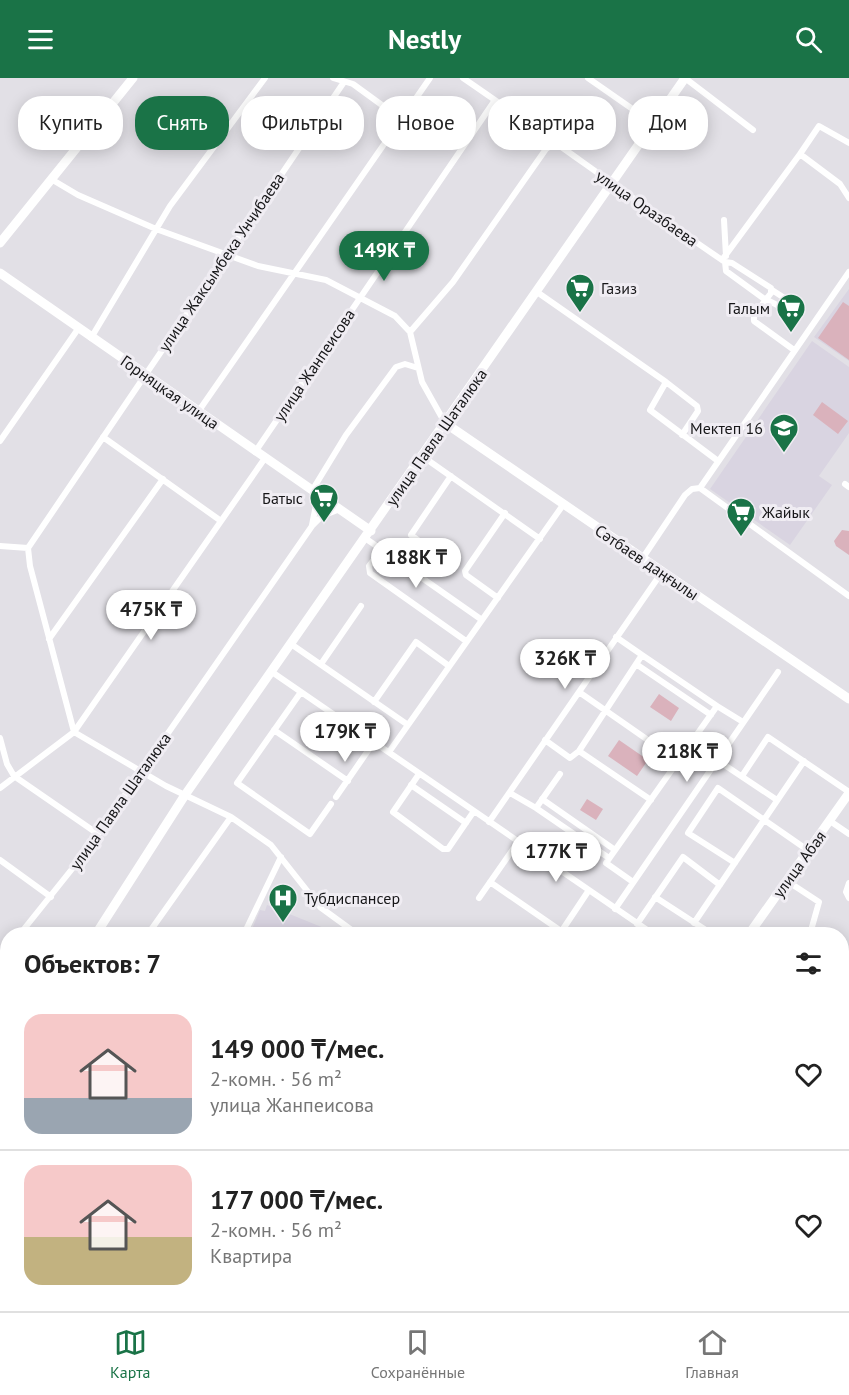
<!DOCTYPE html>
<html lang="ru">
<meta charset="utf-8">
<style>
:root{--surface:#fff;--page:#f2f2f2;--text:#222;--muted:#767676;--line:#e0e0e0;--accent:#1a7347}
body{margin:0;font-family:"PT Sans",sans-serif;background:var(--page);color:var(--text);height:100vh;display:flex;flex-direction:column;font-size:22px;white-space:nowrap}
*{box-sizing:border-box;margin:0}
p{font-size:20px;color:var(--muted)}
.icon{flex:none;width:33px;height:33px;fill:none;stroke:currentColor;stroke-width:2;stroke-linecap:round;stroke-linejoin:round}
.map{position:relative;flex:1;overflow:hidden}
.details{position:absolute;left:0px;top:849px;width:849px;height:384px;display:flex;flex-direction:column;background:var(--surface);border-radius:24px 24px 0 0;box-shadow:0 3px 15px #0003}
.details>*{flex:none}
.top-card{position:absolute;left:18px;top:18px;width:813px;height:54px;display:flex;gap:12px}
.price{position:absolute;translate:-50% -51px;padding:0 14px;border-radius:21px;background:#fff;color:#222;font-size:20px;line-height:39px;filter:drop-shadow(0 2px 3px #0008)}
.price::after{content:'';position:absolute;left:50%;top:36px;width:18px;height:14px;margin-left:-9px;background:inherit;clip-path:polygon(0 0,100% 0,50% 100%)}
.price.current{background:var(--accent);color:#fff}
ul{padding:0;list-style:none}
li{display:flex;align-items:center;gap:18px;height:150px;padding:0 24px}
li+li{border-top:2px solid var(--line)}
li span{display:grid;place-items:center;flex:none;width:168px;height:120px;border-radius:18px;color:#555}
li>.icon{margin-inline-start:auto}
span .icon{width:72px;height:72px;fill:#fffc;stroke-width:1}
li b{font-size:26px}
h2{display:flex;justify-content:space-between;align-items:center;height:72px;padding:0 24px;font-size:26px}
.tag{padding:0 21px;border-radius:24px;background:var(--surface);box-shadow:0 3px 15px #0003;font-size:21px;line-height:54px}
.tag.current{background:var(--accent);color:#fff}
header{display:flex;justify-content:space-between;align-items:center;height:78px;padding:0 24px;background:var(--accent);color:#fff;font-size:27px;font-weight:800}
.menu{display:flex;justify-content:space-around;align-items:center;height:84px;border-top:2px solid var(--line);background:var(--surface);font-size:16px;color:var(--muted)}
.menu a{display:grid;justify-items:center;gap:3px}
.menu .current{color:var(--accent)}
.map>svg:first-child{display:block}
.built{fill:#d9d4e1}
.green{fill:#dab2bc}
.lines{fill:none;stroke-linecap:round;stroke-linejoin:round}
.street{stroke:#fff;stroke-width:6}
.secondary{stroke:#fff;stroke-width:9}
.primary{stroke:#fff;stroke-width:9}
.labels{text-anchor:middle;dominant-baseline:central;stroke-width:6;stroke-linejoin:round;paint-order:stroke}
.street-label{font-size:16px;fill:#171719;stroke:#f0edf3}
.poi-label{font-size:16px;fill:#171719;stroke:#f0edf3;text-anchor:start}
</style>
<header><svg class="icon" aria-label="menu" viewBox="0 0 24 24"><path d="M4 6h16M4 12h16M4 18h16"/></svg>Nestly<svg class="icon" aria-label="search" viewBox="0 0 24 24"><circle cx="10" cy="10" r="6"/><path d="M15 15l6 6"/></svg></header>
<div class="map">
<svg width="849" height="1233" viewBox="0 0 849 1233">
<rect width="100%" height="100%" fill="#e2e0e6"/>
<path class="built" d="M849 211V283L814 259Z
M812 263 849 289V355L819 398 832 407 790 467 710 411Z
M267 827 339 856H250L260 832 265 833Z
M7 1116 8 1226H478L489 1233H0V1125Z"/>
<path class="green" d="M843 224 849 228V282L818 260Z
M822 324 848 343 838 356 813 337Z
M842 452 849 453V477L836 468 834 463Z
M659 616 679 630 671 643 650 629Z
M619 662 648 682 637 698 608 678Z
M587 721 603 731 596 742 580 732Z"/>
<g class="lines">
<path class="street" d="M333 0 353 6 401 41
M463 0C551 60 636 124 725 184L732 185 771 210V215L754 237V243L794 272
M588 0 654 46
M685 0 753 52
M344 4 28 470 30 488 74 654 166 708 231 739 271 767 320 829 357 856
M849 65 819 48 800 76 840 106 849 120
M51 101 78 117 156 151 258 188 326 202 395 238 410 254 422 304 445 345
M724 142 726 178
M722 182 800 76
M725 184 726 193 763 220 785 231 789 223 772 212
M849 194 700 410 849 518
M537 214 666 304 650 332 718 383
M410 254 453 204 546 71 556 64
M91 260 170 128 265 0
M666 304 697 328 698 333 682 357
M198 334 430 0
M103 359 221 443
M0 363 78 251
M255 374 495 22
M422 378 540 461
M845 406 849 409
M312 447 316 427 313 411 346 357 396 289 405 286 418 290
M365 460 482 542
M419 463 411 457 451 398
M0 468 28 470
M381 472 369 488 370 495 466 563
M642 481 685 417 692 411 700 410
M498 520 466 497 465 493 505 435
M49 561 163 401
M291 566 408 647
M321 586 361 528
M636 586 711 637
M272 594 653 856
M301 614 237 705 310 756 331 726
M579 614 678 683
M374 624 416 564 449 588
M717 628 743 644
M274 652 348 703
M0 660 7 686 14 698 98 756
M545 662 570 680 579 673 642 577 616 559
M579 673 651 722
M389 674 563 427
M717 682 777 722
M419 696 393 734 443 771H448L474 733
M560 696 536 730 609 780
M742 698 768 659 849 714
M411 707 466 745
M0 710 74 654 265 380
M510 715 536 730
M336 719 374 664
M542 721 615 772
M830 743 849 756
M489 744 662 494
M0 782 51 819
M735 785 688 755 718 710 809 773
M787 803 819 824 810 856
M490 804 561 853
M633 804 606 785 717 628 642 577
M849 805 846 814 849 820
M655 819 712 856
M479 820 518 764
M615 831 778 594
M694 845 804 683
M637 846 683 779 720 807
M561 854 589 812
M20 856 84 776 312 448 322 438 340 431
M148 856 231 739
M244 856 281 779
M7 871H8
M842 878 849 880
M842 894 849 896
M842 927 849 928
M842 952 849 943
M842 967 849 971
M0 1176 8 1188
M566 1226 576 1233
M721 1226 732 1233
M15 1233 18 1226
M428 1233 433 1226
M604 1233 609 1226"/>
<path class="secondary" d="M0 165 133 0
M0 195 371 453
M445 345 849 621
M96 856 185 717 685 0
M749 856 849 715"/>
<path class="primary" d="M0 876 8 881
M495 1226 505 1233"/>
</g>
<defs>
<g id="supermarket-pin" transform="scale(1.5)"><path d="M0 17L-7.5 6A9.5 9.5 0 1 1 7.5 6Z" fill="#1a7347" stroke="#f0edf3"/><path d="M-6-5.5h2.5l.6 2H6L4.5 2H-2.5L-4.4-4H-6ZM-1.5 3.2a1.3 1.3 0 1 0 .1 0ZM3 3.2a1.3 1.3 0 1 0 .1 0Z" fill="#fff"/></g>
<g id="school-pin" transform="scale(1.5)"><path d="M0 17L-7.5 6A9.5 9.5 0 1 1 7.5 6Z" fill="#1a7347" stroke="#f0edf3"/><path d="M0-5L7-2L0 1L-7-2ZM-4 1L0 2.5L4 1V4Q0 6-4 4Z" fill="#fff"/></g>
<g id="hospital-pin" transform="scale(1.5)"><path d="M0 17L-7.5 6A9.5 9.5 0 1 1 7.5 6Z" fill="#1a7347" stroke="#f0edf3"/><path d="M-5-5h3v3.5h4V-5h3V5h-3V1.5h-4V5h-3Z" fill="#fff"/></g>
</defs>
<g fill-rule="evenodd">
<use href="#supermarket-pin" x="580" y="210"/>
<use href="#supermarket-pin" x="791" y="230"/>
<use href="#school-pin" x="784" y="350"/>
<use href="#supermarket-pin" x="324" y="420"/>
<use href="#supermarket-pin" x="741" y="434"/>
<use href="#hospital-pin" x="283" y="820"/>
</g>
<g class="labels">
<g class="street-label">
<text transform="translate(647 130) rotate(35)">улица Оразбаева</text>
<text transform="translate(221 184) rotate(-56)">улица Жаксымбека Унчибаева</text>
<text transform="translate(314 287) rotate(-56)">улица Жанпеисова</text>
<text transform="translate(170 314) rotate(35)">Горняцкая улица</text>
<text transform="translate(436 359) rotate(-55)">улица Павла Шаталюка</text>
<text transform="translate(647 484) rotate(34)">Сәтбаев даңғылы</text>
<text transform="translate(120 723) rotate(-55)">улица Павла Шаталюка</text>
<text transform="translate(799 786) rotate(-54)">улица Абая</text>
</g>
<g class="poi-label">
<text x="601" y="210">Газиз</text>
<text x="770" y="230" text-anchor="end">Галым</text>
<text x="763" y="350" text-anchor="end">Мектеп 16</text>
<text x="303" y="420" text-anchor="end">Батыс</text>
<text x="762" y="434">Жайык</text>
<text x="304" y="820">Тубдиспансер</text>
</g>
</g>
</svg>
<b class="price current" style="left:384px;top:204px">149K ₸</b>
<b class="price" style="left:416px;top:511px">188K ₸</b>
<b class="price" style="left:151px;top:563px">475K ₸</b>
<b class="price" style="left:565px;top:612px">326K ₸</b>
<b class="price" style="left:345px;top:685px">179K ₸</b>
<b class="price" style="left:687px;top:705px">218K ₸</b>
<b class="price" style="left:556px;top:805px">177K ₸</b>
<div class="top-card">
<a class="tag">Купить</a>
<a class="tag current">Снять</a>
<a class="tag">Фильтры</a>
<a class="tag">Новое</a>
<a class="tag">Квартира</a>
<a class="tag">Дом</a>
</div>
<section class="details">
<h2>Объектов: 7<svg class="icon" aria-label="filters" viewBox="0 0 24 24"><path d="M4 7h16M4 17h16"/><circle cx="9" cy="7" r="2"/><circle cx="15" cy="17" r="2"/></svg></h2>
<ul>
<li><span style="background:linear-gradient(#f6c9c9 70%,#9aa5b1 0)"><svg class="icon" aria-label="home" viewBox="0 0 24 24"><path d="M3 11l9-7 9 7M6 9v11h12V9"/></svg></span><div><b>149 000 ₸/мес.</b><p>2-комн. · 56 m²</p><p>улица Жанпеисова</p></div><svg class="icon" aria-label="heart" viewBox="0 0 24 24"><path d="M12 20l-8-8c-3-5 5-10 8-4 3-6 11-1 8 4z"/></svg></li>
<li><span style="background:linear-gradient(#f6c9c9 60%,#c2b280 0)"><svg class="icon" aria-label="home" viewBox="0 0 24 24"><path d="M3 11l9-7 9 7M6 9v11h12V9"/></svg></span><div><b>177 000 ₸/мес.</b><p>2-комн. · 56 m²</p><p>Квартира</p></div><svg class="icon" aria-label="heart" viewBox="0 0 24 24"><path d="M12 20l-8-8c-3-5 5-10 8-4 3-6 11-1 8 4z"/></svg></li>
</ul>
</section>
</div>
<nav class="menu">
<a class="current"><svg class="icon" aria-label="map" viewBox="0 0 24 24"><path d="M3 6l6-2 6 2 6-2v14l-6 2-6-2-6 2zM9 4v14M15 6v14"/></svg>Карта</a>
<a><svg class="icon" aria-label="saved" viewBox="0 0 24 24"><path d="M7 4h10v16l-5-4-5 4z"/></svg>Сохранённые</a>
<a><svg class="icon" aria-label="home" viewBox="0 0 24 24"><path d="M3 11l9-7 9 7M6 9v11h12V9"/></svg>Главная</a>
</nav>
